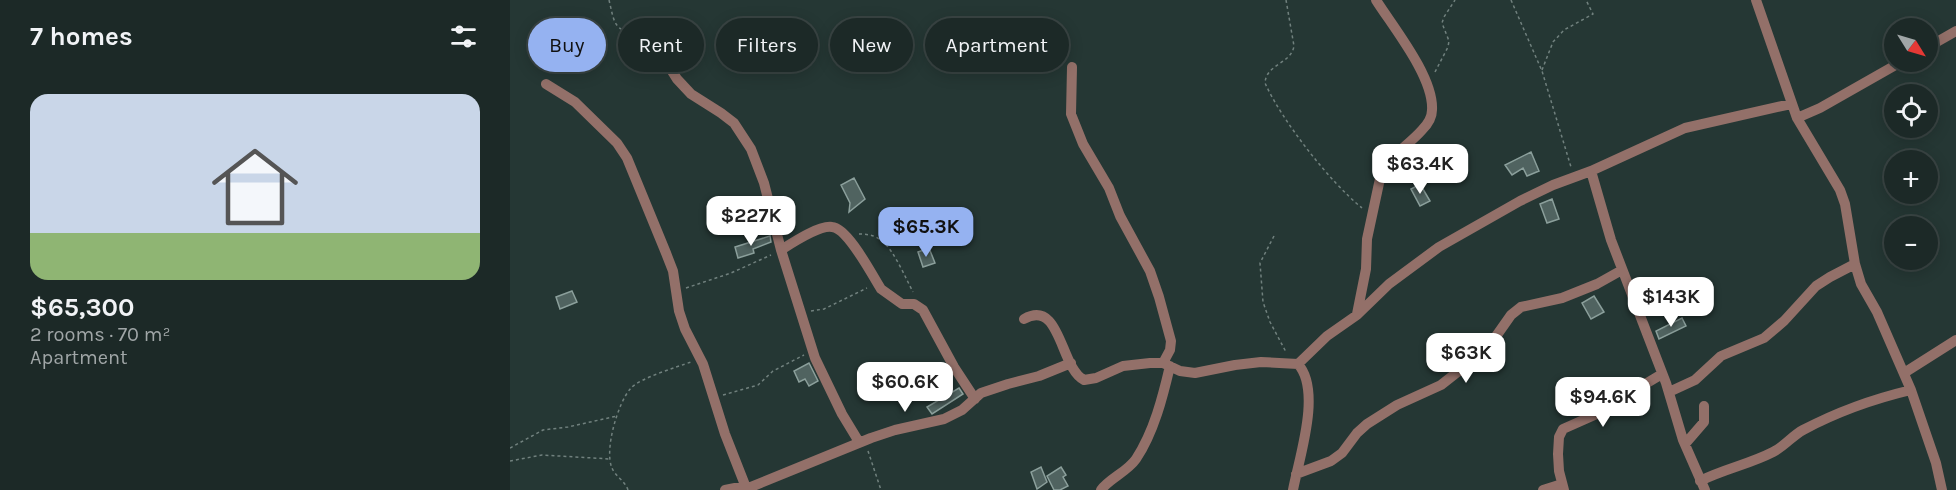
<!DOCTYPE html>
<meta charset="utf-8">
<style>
:root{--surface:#1c2927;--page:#25312f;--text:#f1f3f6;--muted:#a0a6a7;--line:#3a4544;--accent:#95b2f1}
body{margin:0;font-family:Karla,sans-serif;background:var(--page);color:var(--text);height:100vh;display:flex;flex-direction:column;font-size:22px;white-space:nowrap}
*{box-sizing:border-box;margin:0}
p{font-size:20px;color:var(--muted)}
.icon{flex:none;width:33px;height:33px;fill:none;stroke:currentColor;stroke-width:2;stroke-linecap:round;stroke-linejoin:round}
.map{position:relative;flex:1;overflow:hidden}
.details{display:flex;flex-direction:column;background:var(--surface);width:510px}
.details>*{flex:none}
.banner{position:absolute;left:18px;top:18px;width:570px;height:54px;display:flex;gap:12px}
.needle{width:39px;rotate:127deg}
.tools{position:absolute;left:1374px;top:18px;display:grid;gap:12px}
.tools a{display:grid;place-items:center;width:54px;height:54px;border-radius:50%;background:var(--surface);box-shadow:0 3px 15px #0003,0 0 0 2px var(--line);font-size:30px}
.price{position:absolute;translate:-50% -51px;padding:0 14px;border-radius:12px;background:#fff;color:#222;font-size:20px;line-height:39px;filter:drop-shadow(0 2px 3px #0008)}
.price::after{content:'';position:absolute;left:50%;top:36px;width:18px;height:14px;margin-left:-9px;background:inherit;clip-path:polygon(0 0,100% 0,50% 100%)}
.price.on{background:var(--accent);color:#111}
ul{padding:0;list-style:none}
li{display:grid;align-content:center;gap:12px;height:318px;padding:0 30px}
li span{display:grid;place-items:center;height:186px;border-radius:18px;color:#555}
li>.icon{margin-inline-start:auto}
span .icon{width:108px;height:108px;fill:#fffc;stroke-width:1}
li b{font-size:26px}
h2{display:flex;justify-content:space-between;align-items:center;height:72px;padding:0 30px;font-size:26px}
.pill{padding:0 21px;border-radius:27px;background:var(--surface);box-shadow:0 3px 15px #0003,0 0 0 2px var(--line);font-size:21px;line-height:54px}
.pill.on{background:var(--accent);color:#111}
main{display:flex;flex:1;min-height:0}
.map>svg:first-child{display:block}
.building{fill:#506360;stroke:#8b9f9b;stroke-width:1.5}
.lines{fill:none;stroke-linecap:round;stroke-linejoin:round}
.path{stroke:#71817e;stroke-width:1.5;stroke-dasharray:3 3;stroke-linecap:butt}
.minor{stroke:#937069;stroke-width:10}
</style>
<main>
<section class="details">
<h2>7 homes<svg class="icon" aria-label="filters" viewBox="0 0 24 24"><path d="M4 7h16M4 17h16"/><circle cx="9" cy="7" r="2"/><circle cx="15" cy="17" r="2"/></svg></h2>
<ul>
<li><span style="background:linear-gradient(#c9d6e8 75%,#8fb573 0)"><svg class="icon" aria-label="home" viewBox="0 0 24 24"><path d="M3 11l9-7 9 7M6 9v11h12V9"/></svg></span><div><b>$65,300</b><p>2 rooms · 70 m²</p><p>Apartment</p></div></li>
</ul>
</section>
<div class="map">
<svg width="1446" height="490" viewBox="0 0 1446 490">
<rect width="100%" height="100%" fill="#253734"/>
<path class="building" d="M1021 152 1029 171 1017 176 1013 168 1002 175 995 165Z
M344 178 355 199 339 212 340 203 331 185Z
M910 184 920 201 910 206 901 189Z
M1042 199 1049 219 1037 223 1030 204Z
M260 236 261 242 243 249 244 253 228 258 225 247Z
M419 248 425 263 413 267 408 252Z
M62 291 67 302 50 309 46 297Z
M1084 296 1094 312 1081 319 1072 303Z
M1172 318 1176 326 1149 339 1146 331Z
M299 363 308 381 299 386 295 379 289 382 284 371Z
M449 388 453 394 422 414 417 407Z
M531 467 537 482 527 489 521 472Z
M551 467 556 475 553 477 558 486 550 490H544L537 476Z"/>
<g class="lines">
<path class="path" d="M99 0C104 20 103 32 127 33
M776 0 784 46C781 64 756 64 755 83 772 121 820 182 852 208
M1001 0 1032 71 1061 167
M1032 70 1043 42 1054 30 1083 14 1076 0
M925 72 938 47 939 41 932 23 934 17 945 0
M349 234C357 234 365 235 372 241 384 250 396 279 403 292
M764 236 750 263 753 302 760 322 776 352
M176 288 221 273 261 255
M301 311 314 309 357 288
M213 395 248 385 263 371 294 355
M0 448 33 430 58 427 107 416
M358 451 371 490
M0 461 32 455 100 459
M118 490C115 481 105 476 102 468 94 450 108 402 121 388 130 378 167 367 181 362"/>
<path class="minor" d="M1246 0 1287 118 1330 190 1335 204 1345 264 1351 284 1367 312 1401 390 1426 463 1432 490
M136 37 150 52 167 79 181 94 211 113 224 123 241 149 254 183 271 250 305 358 332 414 349 442
M1418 47 1446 31
M562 67 561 114 573 144 599 188 610 216 640 271 649 297 661 341 660 350 653 363
M36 84 65 102 107 143 117 158 156 253 163 271 169 311 175 329 193 364 215 434 237 490
M1287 118 1310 108 1391 62
M1081 171 1101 240 1156 383 1173 440 1195 490
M271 250C282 243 309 225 322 227 338 228 362 275 371 289L392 304H404L413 310 444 367 465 399
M847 314 856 269 857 239 871 174C881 154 898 146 912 130 917 125 922 118 922 110 924 77 883 27 866 0
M514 319C551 298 550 368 574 380L586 378 613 366 640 363H653L670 371 685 373 725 365 751 362 788 364C812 391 789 458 783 490
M788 364 817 336 847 315 879 284 929 247 1010 201 1043 185 1081 171 1175 128 1281 104
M1394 373 1446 340
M1159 392 1185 380 1211 356 1254 338 1274 321 1306 286 1320 277 1345 264
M1175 444 1194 422V406
M786 474 821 461 832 453 847 433 857 424 887 405 931 385 964 359 982 342 1001 315 1011 307 1052 298 1087 284 1112 270
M1190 481C1214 469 1240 464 1263 452 1275 446 1282 436 1293 430 1327 412 1363 399 1401 390
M236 489 361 438 385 430 434 419 452 410 471 393 498 384 529 376 561 363
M215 490 235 486
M591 490C600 478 617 472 626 459 644 432 653 396 660 366
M1033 490 1052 484
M1054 490 1049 471 1048 454 1049 437 1053 429 1098 409 1117 395 1152 374"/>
</g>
</svg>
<div class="tools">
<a><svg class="needle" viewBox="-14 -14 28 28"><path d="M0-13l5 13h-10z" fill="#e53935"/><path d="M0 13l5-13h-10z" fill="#a0a6a7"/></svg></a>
<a><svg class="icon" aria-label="locate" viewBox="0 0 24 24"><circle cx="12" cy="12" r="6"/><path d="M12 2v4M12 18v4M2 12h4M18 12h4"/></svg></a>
<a>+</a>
<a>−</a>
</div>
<b class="price" style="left:910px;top:195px">$63.4K</b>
<b class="price" style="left:241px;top:247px">$227K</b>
<b class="price on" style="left:416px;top:258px">$65.3K</b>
<b class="price" style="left:1161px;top:328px">$143K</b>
<b class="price" style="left:956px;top:384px">$63K</b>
<b class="price" style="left:395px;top:413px">$60.6K</b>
<b class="price" style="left:1093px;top:428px">$94.6K</b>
<div class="banner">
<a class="pill on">Buy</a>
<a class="pill">Rent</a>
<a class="pill">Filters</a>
<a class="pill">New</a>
<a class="pill">Apartment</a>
</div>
</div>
</main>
